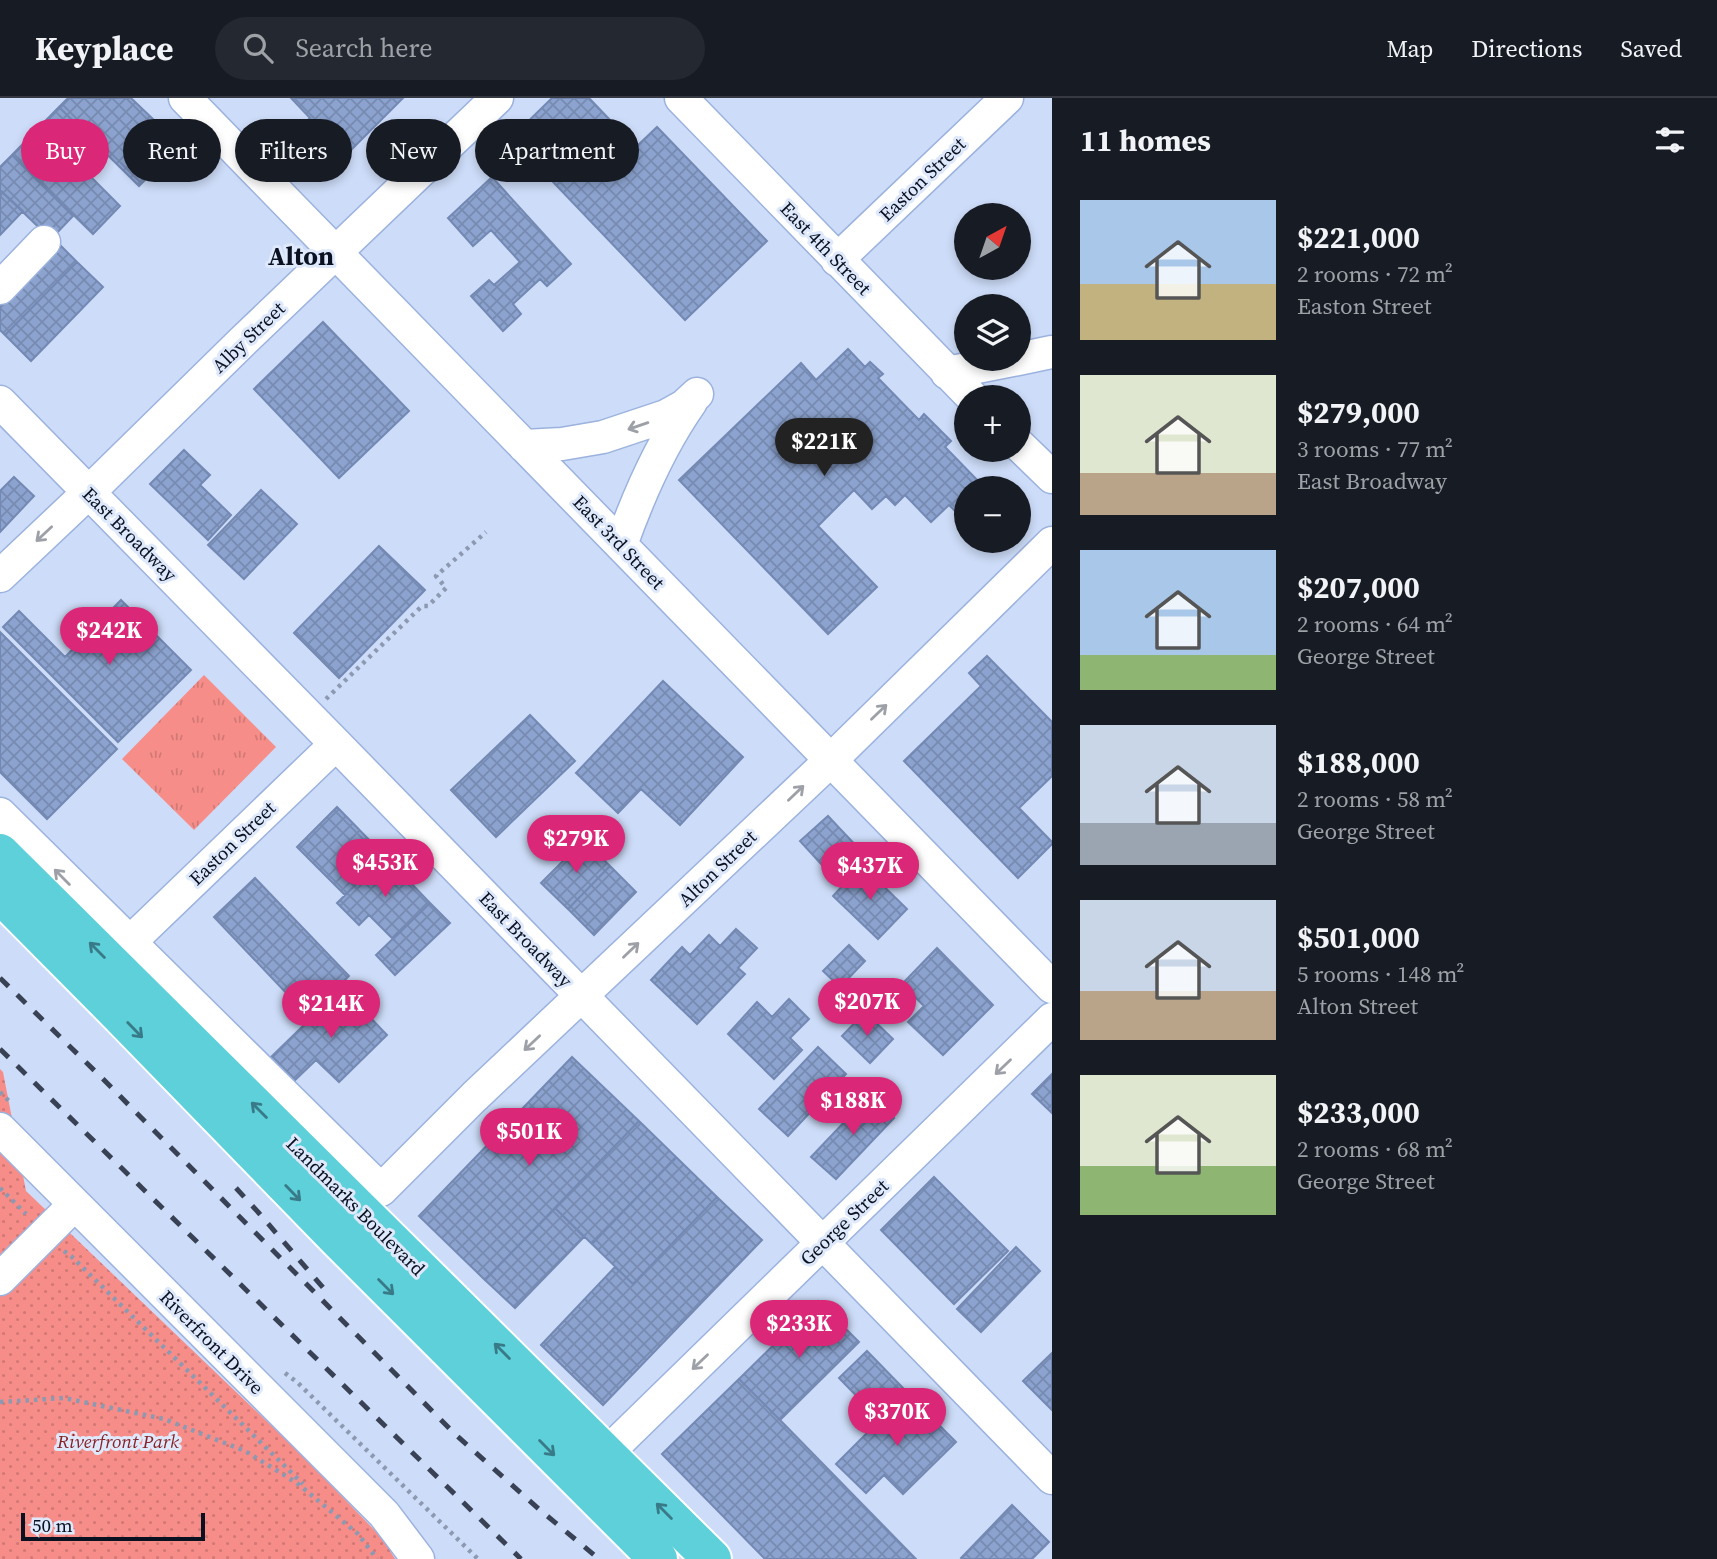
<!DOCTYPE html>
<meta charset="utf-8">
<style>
:root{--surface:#171b24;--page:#242831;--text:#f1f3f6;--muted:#9ea1a6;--line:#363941;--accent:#db2777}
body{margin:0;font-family:"Source Serif 4",serif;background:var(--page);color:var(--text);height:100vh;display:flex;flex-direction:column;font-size:26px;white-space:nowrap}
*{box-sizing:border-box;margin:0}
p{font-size:23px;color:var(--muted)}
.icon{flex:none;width:38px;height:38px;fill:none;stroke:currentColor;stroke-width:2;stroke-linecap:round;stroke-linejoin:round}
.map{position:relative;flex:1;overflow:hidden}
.panel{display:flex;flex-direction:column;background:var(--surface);width:665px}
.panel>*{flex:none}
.guide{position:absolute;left:21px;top:21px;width:665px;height:63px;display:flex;gap:14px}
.needle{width:46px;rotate:40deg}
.buttons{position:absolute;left:954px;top:105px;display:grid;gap:14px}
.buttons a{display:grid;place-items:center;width:77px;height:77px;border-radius:50%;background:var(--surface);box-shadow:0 4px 10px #0003;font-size:35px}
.scale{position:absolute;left:21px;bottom:18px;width:184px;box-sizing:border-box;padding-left:7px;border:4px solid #0a1221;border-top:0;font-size:19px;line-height:24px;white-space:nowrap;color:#0a1221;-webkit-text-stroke:5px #dfe9fc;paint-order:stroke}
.price{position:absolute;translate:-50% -60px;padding:0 16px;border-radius:24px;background:var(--accent);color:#fff;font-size:23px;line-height:46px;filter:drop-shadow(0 2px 4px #0008)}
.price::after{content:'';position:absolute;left:50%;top:42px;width:21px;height:16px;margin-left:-10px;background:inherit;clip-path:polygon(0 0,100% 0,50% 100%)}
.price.on{background:#222;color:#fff}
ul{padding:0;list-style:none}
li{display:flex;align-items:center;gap:21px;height:175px;padding:0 28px}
li span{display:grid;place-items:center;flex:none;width:196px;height:140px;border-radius:0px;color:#555}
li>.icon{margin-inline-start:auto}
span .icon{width:84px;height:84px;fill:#fffc;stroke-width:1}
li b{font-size:30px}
h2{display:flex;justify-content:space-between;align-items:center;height:84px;padding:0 28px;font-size:30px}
.pill{padding:0 24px;border-radius:32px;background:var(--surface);box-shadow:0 4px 10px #0003;font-size:24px;line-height:63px}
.pill.on{background:var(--accent);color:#fff}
header{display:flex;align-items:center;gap:42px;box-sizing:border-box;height:98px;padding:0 35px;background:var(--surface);border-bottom:2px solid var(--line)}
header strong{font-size:33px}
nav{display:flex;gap:38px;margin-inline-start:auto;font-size:24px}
.search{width:490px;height:63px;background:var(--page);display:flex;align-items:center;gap:18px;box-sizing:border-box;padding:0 24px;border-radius:38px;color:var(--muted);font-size:26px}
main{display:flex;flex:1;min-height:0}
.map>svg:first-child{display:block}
.grass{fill:url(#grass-tufts)}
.park{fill:url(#park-dots)}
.building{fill:url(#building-cross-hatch);stroke:#7389b3;stroke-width:2}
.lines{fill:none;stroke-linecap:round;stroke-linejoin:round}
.minor-casing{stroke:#9bb2de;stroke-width:35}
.highway-casing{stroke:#fff;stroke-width:42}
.path{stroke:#8d99b1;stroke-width:4.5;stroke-dasharray:3.5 5;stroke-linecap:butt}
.minor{stroke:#fff;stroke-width:32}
.highway{stroke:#5dd0da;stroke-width:38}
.rail{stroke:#394255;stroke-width:5;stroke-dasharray:12 12;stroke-linecap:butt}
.oneway{stroke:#9da0a6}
.oneway2{stroke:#387a87}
.labels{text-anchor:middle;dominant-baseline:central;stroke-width:6;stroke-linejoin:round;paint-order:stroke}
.street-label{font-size:19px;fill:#0a1221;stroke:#dfe9fc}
.park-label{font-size:19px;font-style:italic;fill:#892227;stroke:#dfe9fc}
.district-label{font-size:26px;font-weight:bold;fill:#0a1221;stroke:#dfe9fc}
</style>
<header>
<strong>Keyplace</strong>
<div class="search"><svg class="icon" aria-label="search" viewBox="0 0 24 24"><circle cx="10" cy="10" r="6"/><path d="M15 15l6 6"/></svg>Search here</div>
<nav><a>Map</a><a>Directions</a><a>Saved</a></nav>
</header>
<main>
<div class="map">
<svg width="1052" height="1461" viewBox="0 0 1052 1461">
<defs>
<pattern id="grass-tufts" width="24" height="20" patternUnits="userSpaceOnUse" patternTransform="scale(1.75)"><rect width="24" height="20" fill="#f78d89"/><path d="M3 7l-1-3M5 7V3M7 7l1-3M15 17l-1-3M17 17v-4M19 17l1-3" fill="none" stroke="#d27976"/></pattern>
<pattern id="park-dots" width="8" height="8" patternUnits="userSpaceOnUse" patternTransform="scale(1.75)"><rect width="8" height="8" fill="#f78d89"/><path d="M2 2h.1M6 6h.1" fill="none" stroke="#d27976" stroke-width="1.8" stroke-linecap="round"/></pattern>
<pattern id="building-cross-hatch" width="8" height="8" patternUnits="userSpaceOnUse" patternTransform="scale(1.75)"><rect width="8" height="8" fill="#8ca3cf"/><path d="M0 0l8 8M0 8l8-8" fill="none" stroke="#778bb1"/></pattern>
</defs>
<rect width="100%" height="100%" fill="#cddcf8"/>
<path class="grass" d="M204 577 276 649 194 732 122 661Z"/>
<path class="park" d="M0 971 3 974 26 1093 302 1357 383 1441 395 1461H0Z"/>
<path class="building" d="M68 0H131L180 47 139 88 59 9Z
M291 0H403L333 70 296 33 310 20Z
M552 0H589L636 49 657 29 767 143 685 222 511 40Z
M59 9 107 57 88 76 120 108 93 136 12 57Z
M12 57 73 118 51 141 0 92V69Z
M492 79 571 166 547 188 540 181 513 206 521 216 503 233 471 198 489 182 494 187 520 164 491 132 473 148 448 120Z
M0 92 23 113 0 137Z
M60 147 77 164 5 237 0 232V195L27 181Z
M77 164 103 189 31 263 5 237Z
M323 224 409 313 339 380 254 291Z
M848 251 865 269 870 264 883 276 878 280 919 322 924 316 951 343 945 349 985 390H966V424L949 407 931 424 905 397 895 407 886 398 872 411 854 392 818 428 877 489 828 536 679 382 801 265 816 282Z
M184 352 210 377 200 387 231 417 208 442 150 386Z
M14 379 34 398 0 434V393Z
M261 392 297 426 244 481 208 447Z
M379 448 425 492 339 580 294 535Z
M121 502 191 572 118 644 3 529 19 513 65 559Z
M0 534 117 651 47 721 0 674Z
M987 558 1052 624V678L1019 710 1052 744V746L1018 780 904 663 981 588 969 575Z
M663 583 743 659 680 727 641 691 618 715 576 675Z
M530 617 575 663 496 739 451 692Z
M337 709 385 758 345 797 297 749Z
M828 718 861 753 833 779 800 743Z
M584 742 610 768 568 811 541 785Z
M385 758 430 805 393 841 369 817 359 827 337 805Z
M862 767 907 811 878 841 833 798Z
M610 768 636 794 594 837 568 811Z
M255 780 349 878 308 918 214 819Z
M430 805 450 825 395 877 376 857Z
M736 831 757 850 738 870 745 876 697 926 651 882 682 849 690 857 709 837 720 848Z
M849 847 865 863 840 889 823 873Z
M937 850 993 907 943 957 908 924 924 908 902 886Z
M342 890 387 937 339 984 316 962 293 984 270 960Z
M789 901 809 921 790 940 802 952 774 981 728 936 757 904 772 919Z
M865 914 893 941 870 965 842 938Z
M818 949 846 976 788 1038 759 1011Z
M572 959 639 1023 485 1182 419 1118Z
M1052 976V1015L1032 996Z
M870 997 894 1020 836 1081 811 1059Z
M639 1023 676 1059 592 1146 555 1110Z
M676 1059 717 1099 633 1186 592 1146Z
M934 1079 1008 1153 954 1206 881 1132Z
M717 1099 762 1142 603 1307 541 1247 615 1169 633 1186Z
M555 1110 584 1139 515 1210 485 1182Z
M1016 1149 1040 1173 981 1234 957 1211Z
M818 1203 859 1244 780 1322 739 1281Z
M867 1253 906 1293 878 1320 839 1280Z
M1052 1255V1312L1023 1283Z
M739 1281 780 1322 916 1461H765L662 1356Z
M907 1295 956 1344 903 1396 884 1377 866 1395 836 1366Z
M1012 1407 1049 1444 1032 1461H962L961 1460Z"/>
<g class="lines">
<g class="minor-casing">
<path id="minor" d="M185 0 1052 889
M681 0 972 299
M837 162 1007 0
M0 190 44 144
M1018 261 1052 254
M947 275 1018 261
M0 304 336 646 1052 1380
M1018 346 1052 379
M524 348 562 346 603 339 666 318 684 308 697 296
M621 447C639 396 660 348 691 304
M0 478 89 394 244 242 497 0
M0 716 381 1092 474 999 831 662 1052 445
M129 845 336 646
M0 1031 384 1416 418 1461
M0 1181 74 1107
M606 1356 1052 921"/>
</g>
<g class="highway-casing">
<path id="highway" d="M0 755 712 1461
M0 796 122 919 338 1141 658 1461"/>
</g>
<path class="path" d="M326 601 422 508H428L446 490 436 478 486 434
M0 994 12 1006
M0 1090 26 1116
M64 1153 71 1158 303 1386
M285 1275 298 1285 478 1461
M0 1304 64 1300 164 1321 245 1353 297 1385 358 1436 377 1461"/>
<use href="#minor" class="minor"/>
<use href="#highway" class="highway"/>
<path class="rail" d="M0 880 102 980 455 1336 540 1412 599 1461
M0 951 521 1461
M236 1090 258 1114 326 1193"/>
</g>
<defs><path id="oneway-shaft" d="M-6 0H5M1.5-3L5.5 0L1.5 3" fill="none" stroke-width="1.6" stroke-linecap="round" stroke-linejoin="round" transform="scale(1.75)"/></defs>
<g class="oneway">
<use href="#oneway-shaft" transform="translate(638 328) rotate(161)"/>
<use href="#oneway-shaft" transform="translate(44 436) rotate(137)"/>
<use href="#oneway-shaft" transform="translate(879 614) rotate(-44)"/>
<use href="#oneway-shaft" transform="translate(796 695) rotate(-44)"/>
<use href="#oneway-shaft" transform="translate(62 779) rotate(-135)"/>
<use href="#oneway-shaft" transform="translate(631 852) rotate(-44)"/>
<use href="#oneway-shaft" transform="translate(532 945) rotate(137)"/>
<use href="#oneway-shaft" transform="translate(1003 969) rotate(136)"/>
<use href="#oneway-shaft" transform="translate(700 1264) rotate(136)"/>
</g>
<g class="oneway2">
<use href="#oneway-shaft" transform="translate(97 852) rotate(-135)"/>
<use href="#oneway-shaft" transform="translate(135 932) rotate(46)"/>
<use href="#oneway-shaft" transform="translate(259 1012) rotate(-135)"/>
<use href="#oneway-shaft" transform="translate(293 1095) rotate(46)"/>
<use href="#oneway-shaft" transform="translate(386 1189) rotate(45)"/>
<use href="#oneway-shaft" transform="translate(502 1253) rotate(-135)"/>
<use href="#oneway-shaft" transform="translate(547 1350) rotate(45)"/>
<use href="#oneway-shaft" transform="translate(664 1413) rotate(-135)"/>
</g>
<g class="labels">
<g class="street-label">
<text transform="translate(922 81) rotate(-44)">Easton Street</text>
<text transform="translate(826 150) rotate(46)">East 4th Street</text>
<text transform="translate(248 239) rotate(-44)">Alby Street</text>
<text transform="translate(130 436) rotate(45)">East Broadway</text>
<text transform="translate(619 444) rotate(46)">East 3rd Street</text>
<text transform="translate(232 745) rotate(-44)">Easton Street</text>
<text transform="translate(717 770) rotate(-44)">Alton Street</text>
<text transform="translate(526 841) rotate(46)">East Broadway</text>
<text transform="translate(356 1108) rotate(45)">Landmarks Boulevard</text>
<text transform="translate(844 1124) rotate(-44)">George Street</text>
<text transform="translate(212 1244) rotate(45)">Riverfront Drive</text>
</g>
<g class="park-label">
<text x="118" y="1343">Riverfront Park</text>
</g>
<g class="district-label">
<text x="301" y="158">Alton</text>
</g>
</g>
</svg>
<div class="buttons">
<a><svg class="needle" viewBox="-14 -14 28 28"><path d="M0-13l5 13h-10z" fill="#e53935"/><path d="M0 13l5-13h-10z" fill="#9ea1a6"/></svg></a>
<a><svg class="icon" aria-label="layers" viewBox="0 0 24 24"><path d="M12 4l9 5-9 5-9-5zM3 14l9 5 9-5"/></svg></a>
<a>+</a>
<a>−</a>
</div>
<div class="scale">50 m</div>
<b class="price on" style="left:824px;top:380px">$221K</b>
<b class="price" style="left:109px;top:569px">$242K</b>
<b class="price" style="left:576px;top:777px">$279K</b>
<b class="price" style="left:385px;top:801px">$453K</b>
<b class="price" style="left:870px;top:804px">$437K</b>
<b class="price" style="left:867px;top:940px">$207K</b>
<b class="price" style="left:331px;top:942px">$214K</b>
<b class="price" style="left:853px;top:1039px">$188K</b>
<b class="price" style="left:529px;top:1070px">$501K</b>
<b class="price" style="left:799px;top:1262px">$233K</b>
<b class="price" style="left:897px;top:1350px">$370K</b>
<div class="guide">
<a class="pill on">Buy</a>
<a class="pill">Rent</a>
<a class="pill">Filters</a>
<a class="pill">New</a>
<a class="pill">Apartment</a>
</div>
</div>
<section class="panel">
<h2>11 homes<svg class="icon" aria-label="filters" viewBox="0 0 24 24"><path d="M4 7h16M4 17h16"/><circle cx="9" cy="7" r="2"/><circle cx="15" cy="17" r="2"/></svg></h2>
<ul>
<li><span style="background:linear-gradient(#a9c7e8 60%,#c2b280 0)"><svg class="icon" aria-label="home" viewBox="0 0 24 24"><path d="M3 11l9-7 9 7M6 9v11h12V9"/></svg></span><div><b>$221,000</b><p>2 rooms · 72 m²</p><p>Easton Street</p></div></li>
<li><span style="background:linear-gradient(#dfe7d0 70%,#b9a48a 0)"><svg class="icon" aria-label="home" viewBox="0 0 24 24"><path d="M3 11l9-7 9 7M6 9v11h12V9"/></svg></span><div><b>$279,000</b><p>3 rooms · 77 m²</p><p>East Broadway</p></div></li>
<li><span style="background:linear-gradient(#a9c7e8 75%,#8fb573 0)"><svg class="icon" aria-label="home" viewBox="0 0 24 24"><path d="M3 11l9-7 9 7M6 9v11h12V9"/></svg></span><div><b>$207,000</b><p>2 rooms · 64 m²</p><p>George Street</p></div></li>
<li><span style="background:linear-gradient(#c9d6e8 70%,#9aa5b1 0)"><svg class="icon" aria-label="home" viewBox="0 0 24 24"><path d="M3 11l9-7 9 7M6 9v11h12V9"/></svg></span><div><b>$188,000</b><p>2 rooms · 58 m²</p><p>George Street</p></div></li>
<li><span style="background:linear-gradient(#c9d6e8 65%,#b9a48a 0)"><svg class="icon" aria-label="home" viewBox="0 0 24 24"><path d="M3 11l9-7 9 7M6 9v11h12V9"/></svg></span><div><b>$501,000</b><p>5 rooms · 148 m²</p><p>Alton Street</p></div></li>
<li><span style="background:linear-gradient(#dfe7d0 65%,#8fb573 0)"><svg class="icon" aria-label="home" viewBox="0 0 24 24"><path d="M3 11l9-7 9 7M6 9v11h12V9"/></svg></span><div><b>$233,000</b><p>2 rooms · 68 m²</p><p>George Street</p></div></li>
</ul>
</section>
</main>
